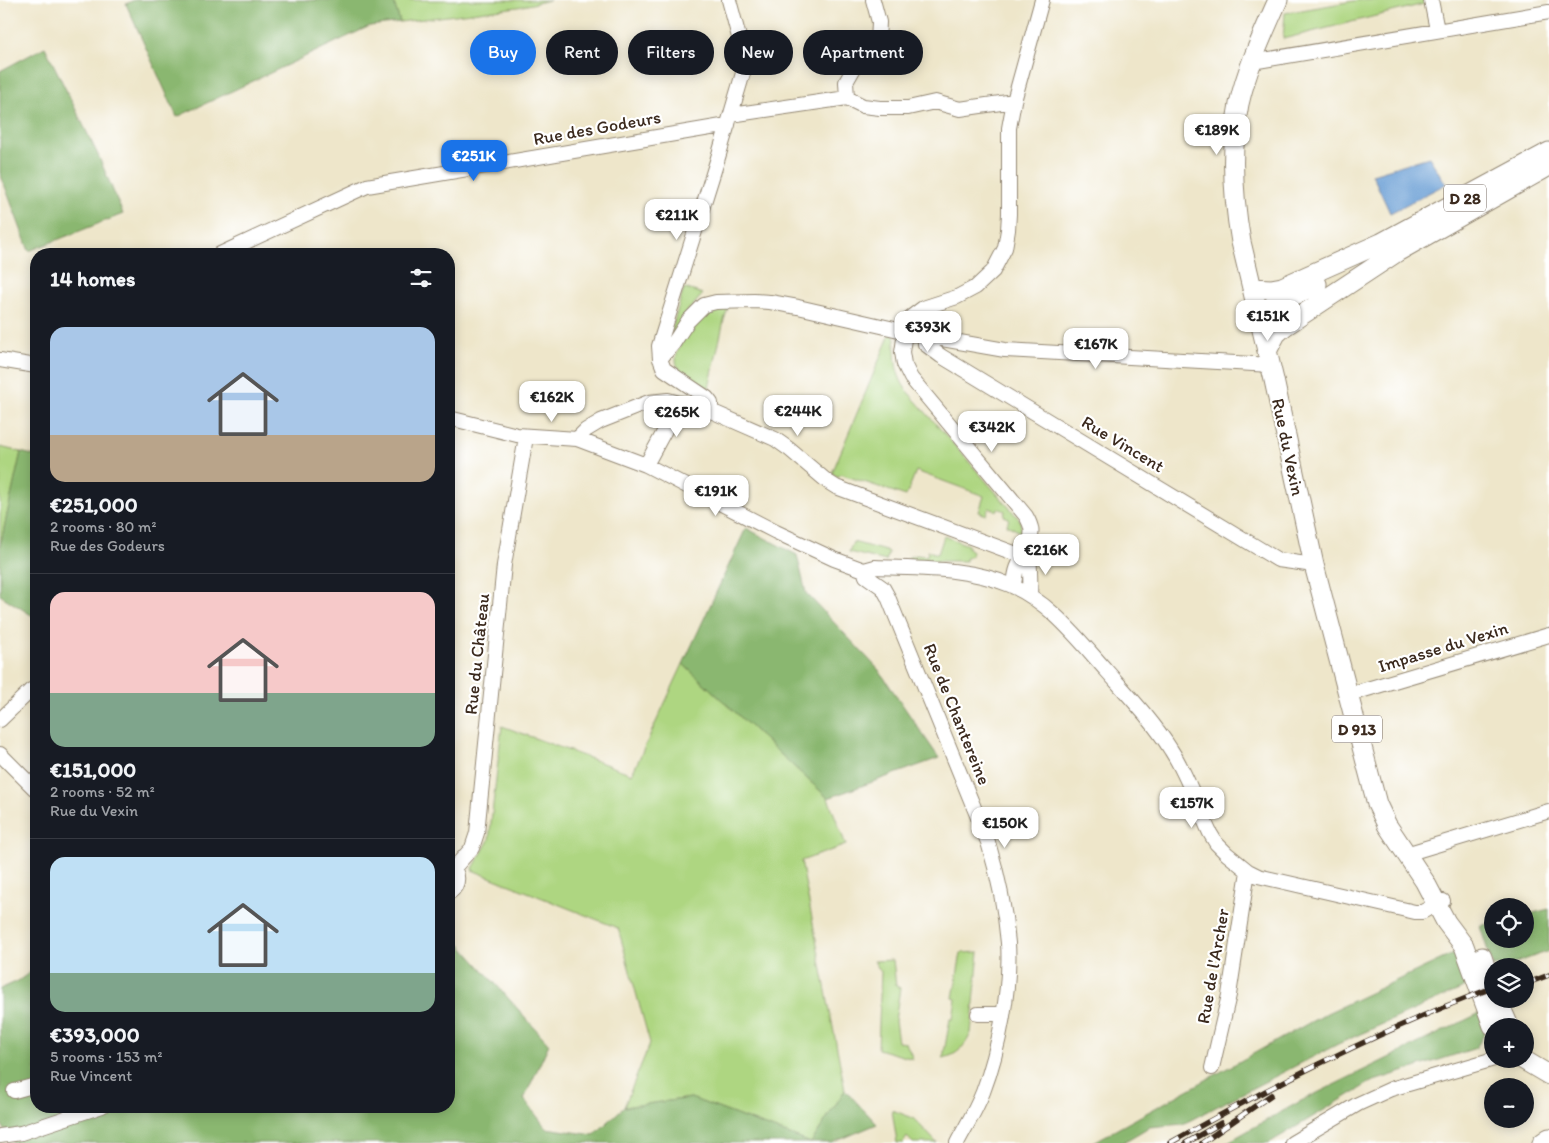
<!DOCTYPE html>
<meta charset="utf-8">
<style>
:root{--surface:#171b24;--page:#242831;--text:#f1f3f6;--muted:#9ea1a6;--line:#363941;--accent:#1a73e8}
body{margin:0;font-family:Itim,sans-serif;background:var(--page);color:var(--text);height:100vh;display:flex;flex-direction:column;font-size:19px;white-space:nowrap}
*{box-sizing:border-box;margin:0}
p{font-size:16px;color:var(--muted)}
.icon{flex:none;width:28px;height:28px;fill:none;stroke:currentColor;stroke-width:2;stroke-linecap:round;stroke-linejoin:round}
.map{position:relative;flex:1;overflow:hidden}
.details{position:absolute;left:30px;top:248px;width:425px;height:865px;display:flex;flex-direction:column;background:var(--surface);border-radius:20px;box-shadow:0 2px 12px #0003}
.details>*{flex:none}
.banner{position:absolute;left:470px;top:30px;width:475px;height:45px;display:flex;gap:10px}
.fabs{position:absolute;left:1484px;top:898px;display:grid;gap:10px}
.fabs a{display:grid;place-items:center;width:50px;height:50px;border-radius:50%;background:var(--surface);box-shadow:0 2px 12px #0003;font-size:25px}
.price{position:absolute;translate:-50% -42px;padding:0 11px;border-radius:10px;background:#fff;color:#222;font-size:16px;line-height:32px;filter:drop-shadow(0 1px 2px #0008)}
.price::after{content:'';position:absolute;left:50%;top:30px;width:15px;height:11px;margin-left:-8px;background:inherit;clip-path:polygon(0 0,100% 0,50% 100%)}
.price.on{background:var(--accent);color:#fff}
ul{padding:0;list-style:none}
li{display:grid;align-content:center;gap:10px;height:265px;padding:0 20px}
li+li{border-top:1px solid var(--line)}
li span{display:grid;place-items:center;height:155px;border-radius:15px;color:#555}
li>.icon{margin-inline-start:auto}
span .icon{width:90px;height:90px;fill:#fffc;stroke-width:1}
li b{font-size:21px}
h2{display:flex;justify-content:space-between;align-items:center;height:60px;padding:0 20px;font-size:21px}
.tag{padding:0 18px;border-radius:22px;background:var(--surface);box-shadow:0 2px 12px #0003;font-size:18px;line-height:45px}
.tag.on{background:var(--accent);color:#fff}
.map>svg:first-child{display:block}
.green{fill:#aed681;stroke:#748050}
.forest{fill:#8ab76f;stroke:#627046}
.water{fill:#689dd4;stroke:#526479}
.lines{fill:none;stroke-linecap:round;stroke-linejoin:round}
.minor-casing{stroke:#948874;stroke-width:16}
.major-casing{stroke:#948874;stroke-width:21}
.minor{stroke:#fff;stroke-width:14}
.major{stroke:#fff;stroke-width:19}
.rail-casing{stroke:#3b2a1e;stroke-width:5.5}
.rail{stroke:#fff;stroke-width:4;stroke-dasharray:11;stroke-linecap:butt}
.labels{text-anchor:middle;dominant-baseline:central;stroke-width:4.5;stroke-linejoin:round;paint-order:stroke}
.shield{fill:#fff;stroke:#766a62;stroke-width:1}
.shield-label{font-size:16px;font-weight:bold;fill:#3b2a1e}
.street-label{font-size:18px;fill:#3b2a1e;stroke:#fff}
</style>
<div class="map">
<svg width="1549" height="1143" viewBox="0 0 1549 1143">
<rect width="100%" height="100%" fill="#fff"/>
<filter id="ink" filterUnits="userSpaceOnUse"><feTurbulence type="fractalNoise" baseFrequency=".02" numOctaves="2"/><feDisplacementMap in="SourceGraphic" scale="10" xChannelSelector="R" yChannelSelector="G"/><feConvolveMatrix kernelMatrix="1 2 1 2 8 2 1 2 1" color-interpolation-filters="sRGB"/></filter>
<filter id="wash" filterUnits="userSpaceOnUse"><feTurbulence type="fractalNoise" baseFrequency=".0096" numOctaves="4" result="noise"/><feDisplacementMap in="SourceGraphic" scale="20" xChannelSelector="R" yChannelSelector="G"/><feGaussianBlur stdDeviation="1.12" result="paint"/><feColorMatrix in="noise" values="0 0 0 0 0 0 0 0 0 0 0 0 0 0 0 0 0 1.4 0 .05"/><feComposite in="paint" operator="in"/></filter>
<g filter="url(#wash)">
<rect width="100%" height="100%" fill="#eee6ca"/>
<path class="green" d="M393 0H550L518 7 400 22Z
M1359 0H1423L1424 4 1283 39 1285 13Z
M684 288 703 294C691 307 680 320 672 336L670 335Z
M728 308 724 320 709 388C699 382 682 376 677 365 671 352 694 319 705 312 712 308 720 308 728 308Z
M890 334 894 335 895 340C895 361 895 373 907 391L1020 520 1022 533 1007 525 1009 518 1004 516 1005 511 998 508 997 511 989 508 986 515 979 512 984 496 916 471 906 496 840 474 838 477 832 473Z
M0 447 21 452 0 546Z
M944 536 968 545V548L972 551V556L966 558V561H909V557L916 555 927 556 928 551 938 554Z
M853 542 889 552 886 561 849 552Z
M683 664 828 798 846 845 801 861 845 1090 811 1143 691 1098 624 1107 650 1043 618 928 472 870 489 840 502 726 632 774Z
M979 952 971 1033C965 1046 958 1055 943 1058L950 1019H953L956 999 953 998 961 953Z
M893 960 896 986 900 988 895 1021 898 1042 906 1043 913 1059 878 1049 881 972 874 961Z
M892 1110 913 1118 937 1143H913L907 1137 903 1143H897Z"/>
<path class="forest" d="M134 0H393L400 22 370 26 177 117 126 4Z
M45 47 98 155 123 214 29 251 0 173V71Z
M21 452 36 456V618L0 595V546Z
M746 528 797 555 806 593 878 669 939 758 828 798 683 664Z
M1549 909V951L1507 966H1493L1480 926 1492 923V939H1525V915Z
M452 935 549 1044 524 1099 546 1128 594 1135 624 1107 691 1098 811 1143 845 1090 877 1124 832 1143H13L0 1122V989L18 981 36 968V1106H449V936Z
M1453 954 1468 986 1338 1044 1183 1124 1149 1127 1122 1143H1092L1327 1013Z
M1480 1013 1485 1033 1476 1048 1371 1082 1269 1143H1226L1299 1102Z"/>
<path class="water" d="M1429 157 1446 184 1390 213 1372 174Z"/>
</g>
<g filter="url(#ink)">
<g class="lines">
<g class="minor-casing">
<path id="minor" d="M873 0 879 22 878 42 854 68 846 82 847 98 863 106 880 108H908L935 102 960 109 1014 101 1042 0
M1431 0 1437 30
M1252 62 1549 12
M1014 101 1009 128V214L1008 230 1005 248 993 271 976 287 957 297 923 308 911 317 906 326 902 352 904 364 911 378 1026 516C1037 535 1028 537 1029 554 1030 568 1031 581 1030 595
M731 115 847 98
M220 254 367 186 728 125
M925 336V344L941 356 1278 560 1314 565
M660 359 673 344 688 321 704 305 716 302 754 301 770 302 798 307 925 336 1005 350 1271 365
M0 360 36 366
M711 411V403L707 398 664 369 660 359 659 346 717 161 746 63 729 0
M449 418 517 435 577 439 646 465 776 532 834 559 864 570 875 567C920 569 968 567 1010 585 1050 602 1078 639 1106 670 1129 696 1153 721 1171 750 1188 776 1197 806 1210 833L1216 843 1227 854 1248 871 1258 876 1415 912H1422L1443 901
M577 439 586 430 601 421 649 402 668 400 711 411 775 439 789 449 828 482 836 487 1030 559
M646 465 665 430 668 400
M864 570 866 576 883 588 888 597 988 842C998 875 1005 908 1008 943 1011 987 999 1050 983 1092 976 1110 966 1126 957 1143
M1014 587C1015 572 1017 562 1029 552
M1347 695 1549 635
M0 720 31 690
M0 754 36 790
M1406 854 1549 811
M449 865C460 872 460 885 449 893
M454 868 472 848 477 833 504 565 526 437
M978 1014H1002
M1212 1068 1229 995 1248 871
M14 1091 36 1085
M0 1136 21 1133 102 1106
M1292 1143 1358 1104 1391 1089 1494 1059"/>
</g>
<g class="major-casing">
<path id="major" d="M1278 0C1263 34 1247 68 1239 104 1230 150 1233 197 1241 242L1274 380 1314 565 1377 804 1387 825 1425 882 1446 922 1464 946 1493 1026
M1252 288 1271 289 1282 287 1381 243 1549 152
M1260 320 1271 307 1317 284
M1267 351 1276 334 1285 326 1397 252 1549 166
M1482 957 1492 987
M1497 999 1509 1026
M1522 1059 1549 1075
M1542 1143 1549 1138"/>
</g>
<use href="#minor" class="minor"/>
<use href="#major" class="major"/>
<g class="rail-casing">
<path id="rail" d="M1525 984 1549 975
M1170 1143C1274 1084 1381 1030 1492 988
M1186 1143 1221 1123
M1202 1143 1271 1095"/>
</g>
<use href="#rail" class="rail"/>
</g>
</g>
<g class="labels">
<g class="shield">
<rect x="1444" y="184.5" width="42" height="27" rx="4"/>
<rect x="1332" y="715.5" width="50" height="27" rx="4"/>
</g>
<g class="shield-label">
<text x="1465" y="198">D 28</text>
<text x="1357" y="729">D 913</text>
</g>
<g class="street-label">
<text transform="translate(597 128) rotate(-10)">Rue des Godeurs</text>
<text transform="translate(1123 444) rotate(31)">Rue Vincent</text>
<text transform="translate(1288 447) rotate(78)">Rue du Vexin</text>
<text transform="translate(1443 647) rotate(-17)">Impasse du Vexin</text>
<text transform="translate(477 654) rotate(-84)">Rue du Château</text>
<text transform="translate(957 714) rotate(68)">Rue de Chantereine</text>
<text transform="translate(1213 966) rotate(-80)">Rue de l'Archer</text>
</g>
</g>
</svg>
<div class="fabs">
<a><svg class="icon" aria-label="locate" viewBox="0 0 24 24"><circle cx="12" cy="12" r="6"/><path d="M12 2v4M12 18v4M2 12h4M18 12h4"/></svg></a>
<a><svg class="icon" aria-label="layers" viewBox="0 0 24 24"><path d="M12 4l9 5-9 5-9-5zM3 14l9 5 9-5"/></svg></a>
<a>+</a>
<a>−</a>
</div>
<b class="price" style="left:1217px;top:156px">€189K</b>
<b class="price on" style="left:474px;top:182px">€251K</b>
<b class="price" style="left:677px;top:241px">€211K</b>
<b class="price" style="left:1268px;top:342px">€151K</b>
<b class="price" style="left:928px;top:353px">€393K</b>
<b class="price" style="left:1096px;top:370px">€167K</b>
<b class="price" style="left:552px;top:423px">€162K</b>
<b class="price" style="left:798px;top:437px">€244K</b>
<b class="price" style="left:677px;top:438px">€265K</b>
<b class="price" style="left:992px;top:453px">€342K</b>
<b class="price" style="left:716px;top:517px">€191K</b>
<b class="price" style="left:1046px;top:576px">€216K</b>
<b class="price" style="left:1192px;top:829px">€157K</b>
<b class="price" style="left:1005px;top:849px">€150K</b>
<div class="banner">
<a class="tag on">Buy</a>
<a class="tag">Rent</a>
<a class="tag">Filters</a>
<a class="tag">New</a>
<a class="tag">Apartment</a>
</div>
<section class="details">
<h2>14 homes<svg class="icon" aria-label="filters" viewBox="0 0 24 24"><path d="M4 7h16M4 17h16"/><circle cx="9" cy="7" r="2"/><circle cx="15" cy="17" r="2"/></svg></h2>
<ul>
<li><span style="background:linear-gradient(#a9c7e8 70%,#b9a48a 0)"><svg class="icon" aria-label="home" viewBox="0 0 24 24"><path d="M3 11l9-7 9 7M6 9v11h12V9"/></svg></span><div><b>€251,000</b><p>2 rooms · 80 m²</p><p>Rue des Godeurs</p></div></li>
<li><span style="background:linear-gradient(#f6c9c9 65%,#7fa58c 0)"><svg class="icon" aria-label="home" viewBox="0 0 24 24"><path d="M3 11l9-7 9 7M6 9v11h12V9"/></svg></span><div><b>€151,000</b><p>2 rooms · 52 m²</p><p>Rue du Vexin</p></div></li>
<li><span style="background:linear-gradient(#bfe0f5 75%,#7fa58c 0)"><svg class="icon" aria-label="home" viewBox="0 0 24 24"><path d="M3 11l9-7 9 7M6 9v11h12V9"/></svg></span><div><b>€393,000</b><p>5 rooms · 153 m²</p><p>Rue Vincent</p></div></li>
</ul>
</section>
</div>
